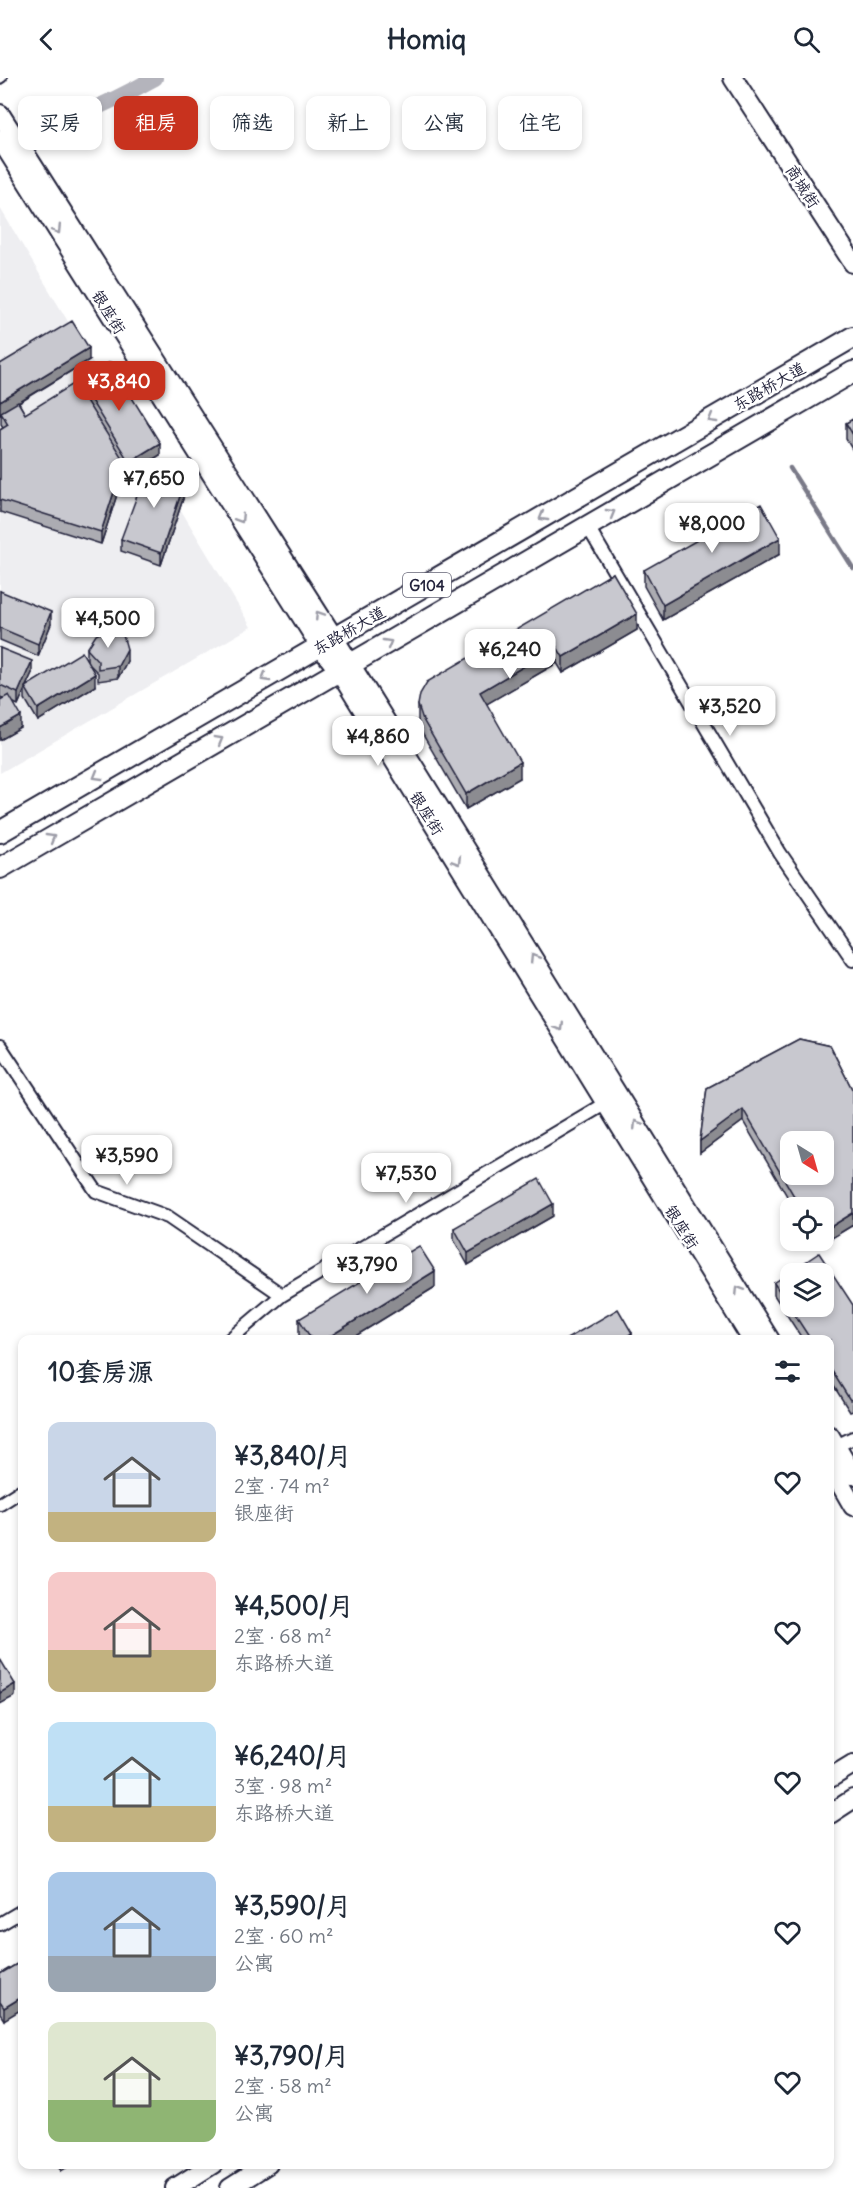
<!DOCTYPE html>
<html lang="zh">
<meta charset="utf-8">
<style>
:root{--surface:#fff;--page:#f2f2f3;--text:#1f2937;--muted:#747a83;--accent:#c8321e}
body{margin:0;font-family:Delius,"LXGW WenKai TC",sans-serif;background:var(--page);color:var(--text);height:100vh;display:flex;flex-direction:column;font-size:22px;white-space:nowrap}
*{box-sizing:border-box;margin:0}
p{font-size:20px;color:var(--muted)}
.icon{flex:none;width:33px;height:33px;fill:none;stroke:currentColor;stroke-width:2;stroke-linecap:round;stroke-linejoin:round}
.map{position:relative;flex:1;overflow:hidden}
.details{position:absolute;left:18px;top:1257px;width:816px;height:834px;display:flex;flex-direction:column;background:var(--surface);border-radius:12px;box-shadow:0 3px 9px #0003}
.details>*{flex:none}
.hud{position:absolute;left:18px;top:18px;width:818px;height:54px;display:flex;gap:12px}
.needle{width:39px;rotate:143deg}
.buttons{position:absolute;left:780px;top:1053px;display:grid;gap:12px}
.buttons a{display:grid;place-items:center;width:54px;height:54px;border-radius:12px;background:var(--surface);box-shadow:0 3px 9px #0003;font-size:30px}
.price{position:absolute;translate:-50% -51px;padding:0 14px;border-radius:12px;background:#fff;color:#222;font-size:20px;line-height:39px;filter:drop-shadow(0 2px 3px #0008)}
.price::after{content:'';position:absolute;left:50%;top:36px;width:18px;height:14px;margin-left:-9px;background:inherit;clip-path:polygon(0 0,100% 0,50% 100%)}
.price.active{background:var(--accent);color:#fff}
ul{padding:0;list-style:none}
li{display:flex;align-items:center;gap:18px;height:150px;padding:0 30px}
li span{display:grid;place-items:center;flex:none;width:168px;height:120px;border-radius:12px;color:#555}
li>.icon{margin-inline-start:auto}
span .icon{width:72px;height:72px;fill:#fffc;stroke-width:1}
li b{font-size:26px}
h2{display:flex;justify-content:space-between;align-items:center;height:72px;padding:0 30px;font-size:26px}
.pill{padding:0 21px;border-radius:12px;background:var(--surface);box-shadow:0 3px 9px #0003;font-size:21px;line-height:54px}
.pill.active{background:var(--accent);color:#fff}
header{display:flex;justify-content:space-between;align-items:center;height:78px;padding:0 30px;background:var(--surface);font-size:27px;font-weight:700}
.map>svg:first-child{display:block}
.built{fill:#eeeef1}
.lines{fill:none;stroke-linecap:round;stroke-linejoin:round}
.stream{stroke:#7a7a88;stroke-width:4.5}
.canal{stroke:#b4b4bc;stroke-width:16}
.lane-casing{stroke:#22223b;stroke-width:10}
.street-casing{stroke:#22223b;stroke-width:16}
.secondary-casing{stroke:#22223b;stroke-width:22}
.primary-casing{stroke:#22223b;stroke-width:24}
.lane{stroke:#fff;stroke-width:6}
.street{stroke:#fff;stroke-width:12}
.secondary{stroke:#fff;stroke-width:18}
.primary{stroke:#fff;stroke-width:20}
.wall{fill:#acacb2;stroke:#22223b;stroke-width:1.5;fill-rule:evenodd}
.shaded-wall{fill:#8c8c91;stroke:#22223b;stroke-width:1.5}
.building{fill:#c8c8cf;stroke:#22223b;stroke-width:1.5;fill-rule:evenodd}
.oneway{stroke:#9c9ca7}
.labels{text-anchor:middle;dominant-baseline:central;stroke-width:5;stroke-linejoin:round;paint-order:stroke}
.shield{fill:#fff;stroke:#646476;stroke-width:1.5}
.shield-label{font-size:15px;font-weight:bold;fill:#22223b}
.street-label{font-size:16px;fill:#22223b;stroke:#fff}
</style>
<header><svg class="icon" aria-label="back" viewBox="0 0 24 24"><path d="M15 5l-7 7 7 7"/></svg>Homiq<svg class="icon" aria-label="search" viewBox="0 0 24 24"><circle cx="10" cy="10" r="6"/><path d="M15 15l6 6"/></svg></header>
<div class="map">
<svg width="853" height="2110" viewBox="0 0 853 2110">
<rect width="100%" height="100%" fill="#fff"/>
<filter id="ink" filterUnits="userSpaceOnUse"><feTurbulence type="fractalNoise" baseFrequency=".0167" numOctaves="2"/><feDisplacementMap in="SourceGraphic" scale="12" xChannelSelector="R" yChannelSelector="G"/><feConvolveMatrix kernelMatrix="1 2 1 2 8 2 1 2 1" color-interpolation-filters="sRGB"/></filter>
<g filter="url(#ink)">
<path class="built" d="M0 130 251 549 0 695Z"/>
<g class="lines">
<path class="stream" d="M790 390 853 490"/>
<path class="canal" d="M4 64C57 49 106 27 155 0"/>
<g class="lane-casing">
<path id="lane" d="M0 2 3 0"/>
</g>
<g class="street-casing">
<path id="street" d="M588 449 780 775 853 882
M0 968 96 1113 168 1139 282 1217
M229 1262 282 1217 606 1025
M830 1371 853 1360
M0 1426 22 1412
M0 1846 22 1833"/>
</g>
<g class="secondary-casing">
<path id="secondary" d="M733 0 853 185
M0 36 334 560 770 1262
M0 61 320 568 339 593 752 1262
M830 1358 853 1397
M830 1388 853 1428
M830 1700 853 1686
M830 1736 853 1721
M175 2110 213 2086
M230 2110 268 2086"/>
</g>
<g class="primary-casing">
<path id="primary" d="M0 754 853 259
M0 790 853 294"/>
</g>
<use href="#lane" class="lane"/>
<use href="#street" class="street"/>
<use href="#secondary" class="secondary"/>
<use href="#primary" class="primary"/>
</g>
<path class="wall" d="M89 282 19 325 25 336 79 312V303L160 377 129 396 124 387V395L101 466 0 434V351L3 349 1 346V336H0V286Z
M853 341V373L846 361V345Z
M183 421 161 487 121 473V461Z
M780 476 663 542 644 508V492Z
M613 495 637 552 563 595 557 585 486 626 520 700 466 731 423 657 418 643V627Z
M0 513 51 546 38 578 0 562Z
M0 570 32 595 26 608 87 582V571L127 583 118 600 98 603V595L89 586 95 608 38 643 25 621V611L18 627 14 625 21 650 0 662V622L3 620 0 619Z
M799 961 830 968 853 1013V1147L817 1169 814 1162H824V1130H794L743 1043 700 1075V1063L707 1010ZM790 1064H824V1096H790Z
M553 1138 468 1187 454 1162V1150Z
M774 1205 853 1227V1333L850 1334 830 1302V1262H803L774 1217Z
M435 1209 349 1262H302L299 1257V1241Z
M22 1883 4 1942 0 1936V1896Z
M58 2086H72L61 2093Z"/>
<path class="shaded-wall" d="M89 270V282L0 336V324Z
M160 365V377L129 396V384Z
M124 383V395L101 466V454Z
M183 409V421L161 487V475Z
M780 460V476L663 542V527Z
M51 534V546L38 578V566Z
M637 536V552L563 595V579Z
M557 569V585L480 630V614Z
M127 571V583L118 600V588Z
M32 583V595L25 610V609V611L18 627V615Z
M95 596V608L38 643V631Z
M21 638V650L0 662V650Z
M520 684V700L466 731V716Z
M743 1031V1043L700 1075V1063Z
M553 1126V1138L468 1187V1175Z
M853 1135V1147L817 1169V1162H824V1153Z
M435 1193V1209L349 1262H324Z
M632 1255V1262H621Z
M15 1606V1618L0 1626V1615Z
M22 1919V1931L4 1942V1930Z
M61 2086H72L61 2093Z"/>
<path class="building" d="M72 243 89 270 0 324V286Z
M110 284 160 365 129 384 79 303Z
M75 305 124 383 101 454 0 422V351L8 346 1 334 18 324 25 336Z
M853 341V357L846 345Z
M163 388 174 391 181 398 183 409 161 475 121 461 144 399 153 391Z
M761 426 780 460 663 527 644 492Z
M613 495 637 536 563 579 557 569 480 614 520 684 466 716 423 642 418 627 420 616 427 604Z
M0 513 51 534 38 566 0 550Z
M105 552 123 557 127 571 118 588 98 591V583L87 571 96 557Z
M0 570 32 583 18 615 0 607Z
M82 574 95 596 38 631 25 609Z
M9 617 21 638 0 650V622Z
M799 961 830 968 853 1013V1135L824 1153V1130H801L743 1031 700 1063 707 1010ZM790 1064H824V1096H790Z
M539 1101 553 1126 468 1175 454 1150Z
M419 1168 435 1193 324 1262H312L299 1241Z
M819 1175 853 1227V1321L850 1322 830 1290V1262H811L774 1205ZM790 1196H824V1228H790Z
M618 1231 632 1255 621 1262H565Z
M0 1581 15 1606 0 1615Z
M22 1883V1919L4 1930 0 1924V1896Z"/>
<defs><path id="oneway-chevron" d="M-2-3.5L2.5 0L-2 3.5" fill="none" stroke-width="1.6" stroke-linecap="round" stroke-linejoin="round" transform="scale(1.5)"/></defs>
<g class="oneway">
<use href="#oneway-chevron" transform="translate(57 152) rotate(58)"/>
<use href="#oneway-chevron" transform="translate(712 341) rotate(150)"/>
<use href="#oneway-chevron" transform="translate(611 435) rotate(-30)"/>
<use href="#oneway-chevron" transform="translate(543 439) rotate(150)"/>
<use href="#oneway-chevron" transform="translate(240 441) rotate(58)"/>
<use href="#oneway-chevron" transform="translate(319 537) rotate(-123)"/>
<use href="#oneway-chevron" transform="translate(388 565) rotate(-30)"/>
<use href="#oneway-chevron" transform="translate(265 600) rotate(150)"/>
<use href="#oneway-chevron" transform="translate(219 662) rotate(-30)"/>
<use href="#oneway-chevron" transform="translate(97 698) rotate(150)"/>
<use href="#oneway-chevron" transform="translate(51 760) rotate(-30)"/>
<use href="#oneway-chevron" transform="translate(457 783) rotate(58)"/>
<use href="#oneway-chevron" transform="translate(534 880) rotate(-122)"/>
<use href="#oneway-chevron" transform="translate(559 949) rotate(58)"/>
<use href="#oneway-chevron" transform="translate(637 1046) rotate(-122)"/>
<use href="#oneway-chevron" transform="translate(739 1212) rotate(-122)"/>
</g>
</g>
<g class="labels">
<rect class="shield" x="403" y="495" width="48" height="24" rx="4.5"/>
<g class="shield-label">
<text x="427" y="507">G104</text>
</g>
<g class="street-label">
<text transform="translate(803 108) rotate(57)">商城街</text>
<text transform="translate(109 234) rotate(58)">银座街</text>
<text transform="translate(769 308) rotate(-30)">东路桥大道</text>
<text transform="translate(349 552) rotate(-30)">东路桥大道</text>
<text transform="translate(427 735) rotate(58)">银座街</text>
<text transform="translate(682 1149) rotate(58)">银座街</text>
</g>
</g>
</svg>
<div class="buttons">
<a><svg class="needle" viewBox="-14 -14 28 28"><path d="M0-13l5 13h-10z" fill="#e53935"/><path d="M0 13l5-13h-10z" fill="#747a83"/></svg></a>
<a><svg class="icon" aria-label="locate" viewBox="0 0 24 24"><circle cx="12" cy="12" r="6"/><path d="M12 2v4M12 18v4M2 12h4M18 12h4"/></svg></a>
<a><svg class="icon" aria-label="layers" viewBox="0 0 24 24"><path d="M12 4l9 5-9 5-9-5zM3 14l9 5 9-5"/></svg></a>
</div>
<b class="price active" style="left:119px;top:334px">¥3,840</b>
<b class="price" style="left:154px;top:431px">¥7,650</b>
<b class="price" style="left:712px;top:476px">¥8,000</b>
<b class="price" style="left:108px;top:571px">¥4,500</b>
<b class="price" style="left:510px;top:602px">¥6,240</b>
<b class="price" style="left:730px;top:659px">¥3,520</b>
<b class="price" style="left:378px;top:689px">¥4,860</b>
<b class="price" style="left:127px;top:1108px">¥3,590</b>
<b class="price" style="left:406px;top:1126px">¥7,530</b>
<b class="price" style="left:367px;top:1217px">¥3,790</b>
<div class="hud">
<a class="pill">买房</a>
<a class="pill active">租房</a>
<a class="pill">筛选</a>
<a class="pill">新上</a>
<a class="pill">公寓</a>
<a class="pill">住宅</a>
</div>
<section class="details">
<h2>10套房源<svg class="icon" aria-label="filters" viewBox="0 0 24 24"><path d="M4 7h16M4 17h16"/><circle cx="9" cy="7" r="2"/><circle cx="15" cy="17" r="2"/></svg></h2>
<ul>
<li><span style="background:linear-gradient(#c9d6e8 75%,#c2b280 0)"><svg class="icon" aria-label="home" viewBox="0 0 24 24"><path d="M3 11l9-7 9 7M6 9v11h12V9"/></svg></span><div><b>¥3,840/月</b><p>2室 · 74 m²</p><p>银座街</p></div><svg class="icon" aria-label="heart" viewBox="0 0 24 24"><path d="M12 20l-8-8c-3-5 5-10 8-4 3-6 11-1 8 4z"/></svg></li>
<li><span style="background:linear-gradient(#f6c9c9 65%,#c2b280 0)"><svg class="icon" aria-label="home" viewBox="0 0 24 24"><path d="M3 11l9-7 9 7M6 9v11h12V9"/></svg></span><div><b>¥4,500/月</b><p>2室 · 68 m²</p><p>东路桥大道</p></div><svg class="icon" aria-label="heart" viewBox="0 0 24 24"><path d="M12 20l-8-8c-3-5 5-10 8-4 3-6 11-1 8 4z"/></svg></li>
<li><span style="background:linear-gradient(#bfe0f5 70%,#c2b280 0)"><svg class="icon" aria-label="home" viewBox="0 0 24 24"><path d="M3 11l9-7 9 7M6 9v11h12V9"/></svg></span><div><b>¥6,240/月</b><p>3室 · 98 m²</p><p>东路桥大道</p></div><svg class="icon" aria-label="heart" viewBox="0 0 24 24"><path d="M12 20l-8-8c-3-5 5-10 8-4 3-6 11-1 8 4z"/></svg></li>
<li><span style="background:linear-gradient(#a9c7e8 70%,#9aa5b1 0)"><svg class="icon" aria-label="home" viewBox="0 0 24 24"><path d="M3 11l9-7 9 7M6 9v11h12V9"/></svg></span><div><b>¥3,590/月</b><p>2室 · 60 m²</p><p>公寓</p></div><svg class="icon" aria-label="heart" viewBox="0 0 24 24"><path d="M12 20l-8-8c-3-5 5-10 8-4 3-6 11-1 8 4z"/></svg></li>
<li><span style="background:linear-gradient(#dfe7d0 65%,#8fb573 0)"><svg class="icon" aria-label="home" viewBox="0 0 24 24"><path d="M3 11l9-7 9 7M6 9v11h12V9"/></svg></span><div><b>¥3,790/月</b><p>2室 · 58 m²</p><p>公寓</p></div><svg class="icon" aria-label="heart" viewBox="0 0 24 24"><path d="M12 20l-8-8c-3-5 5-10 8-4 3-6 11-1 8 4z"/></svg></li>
</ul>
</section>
</div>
